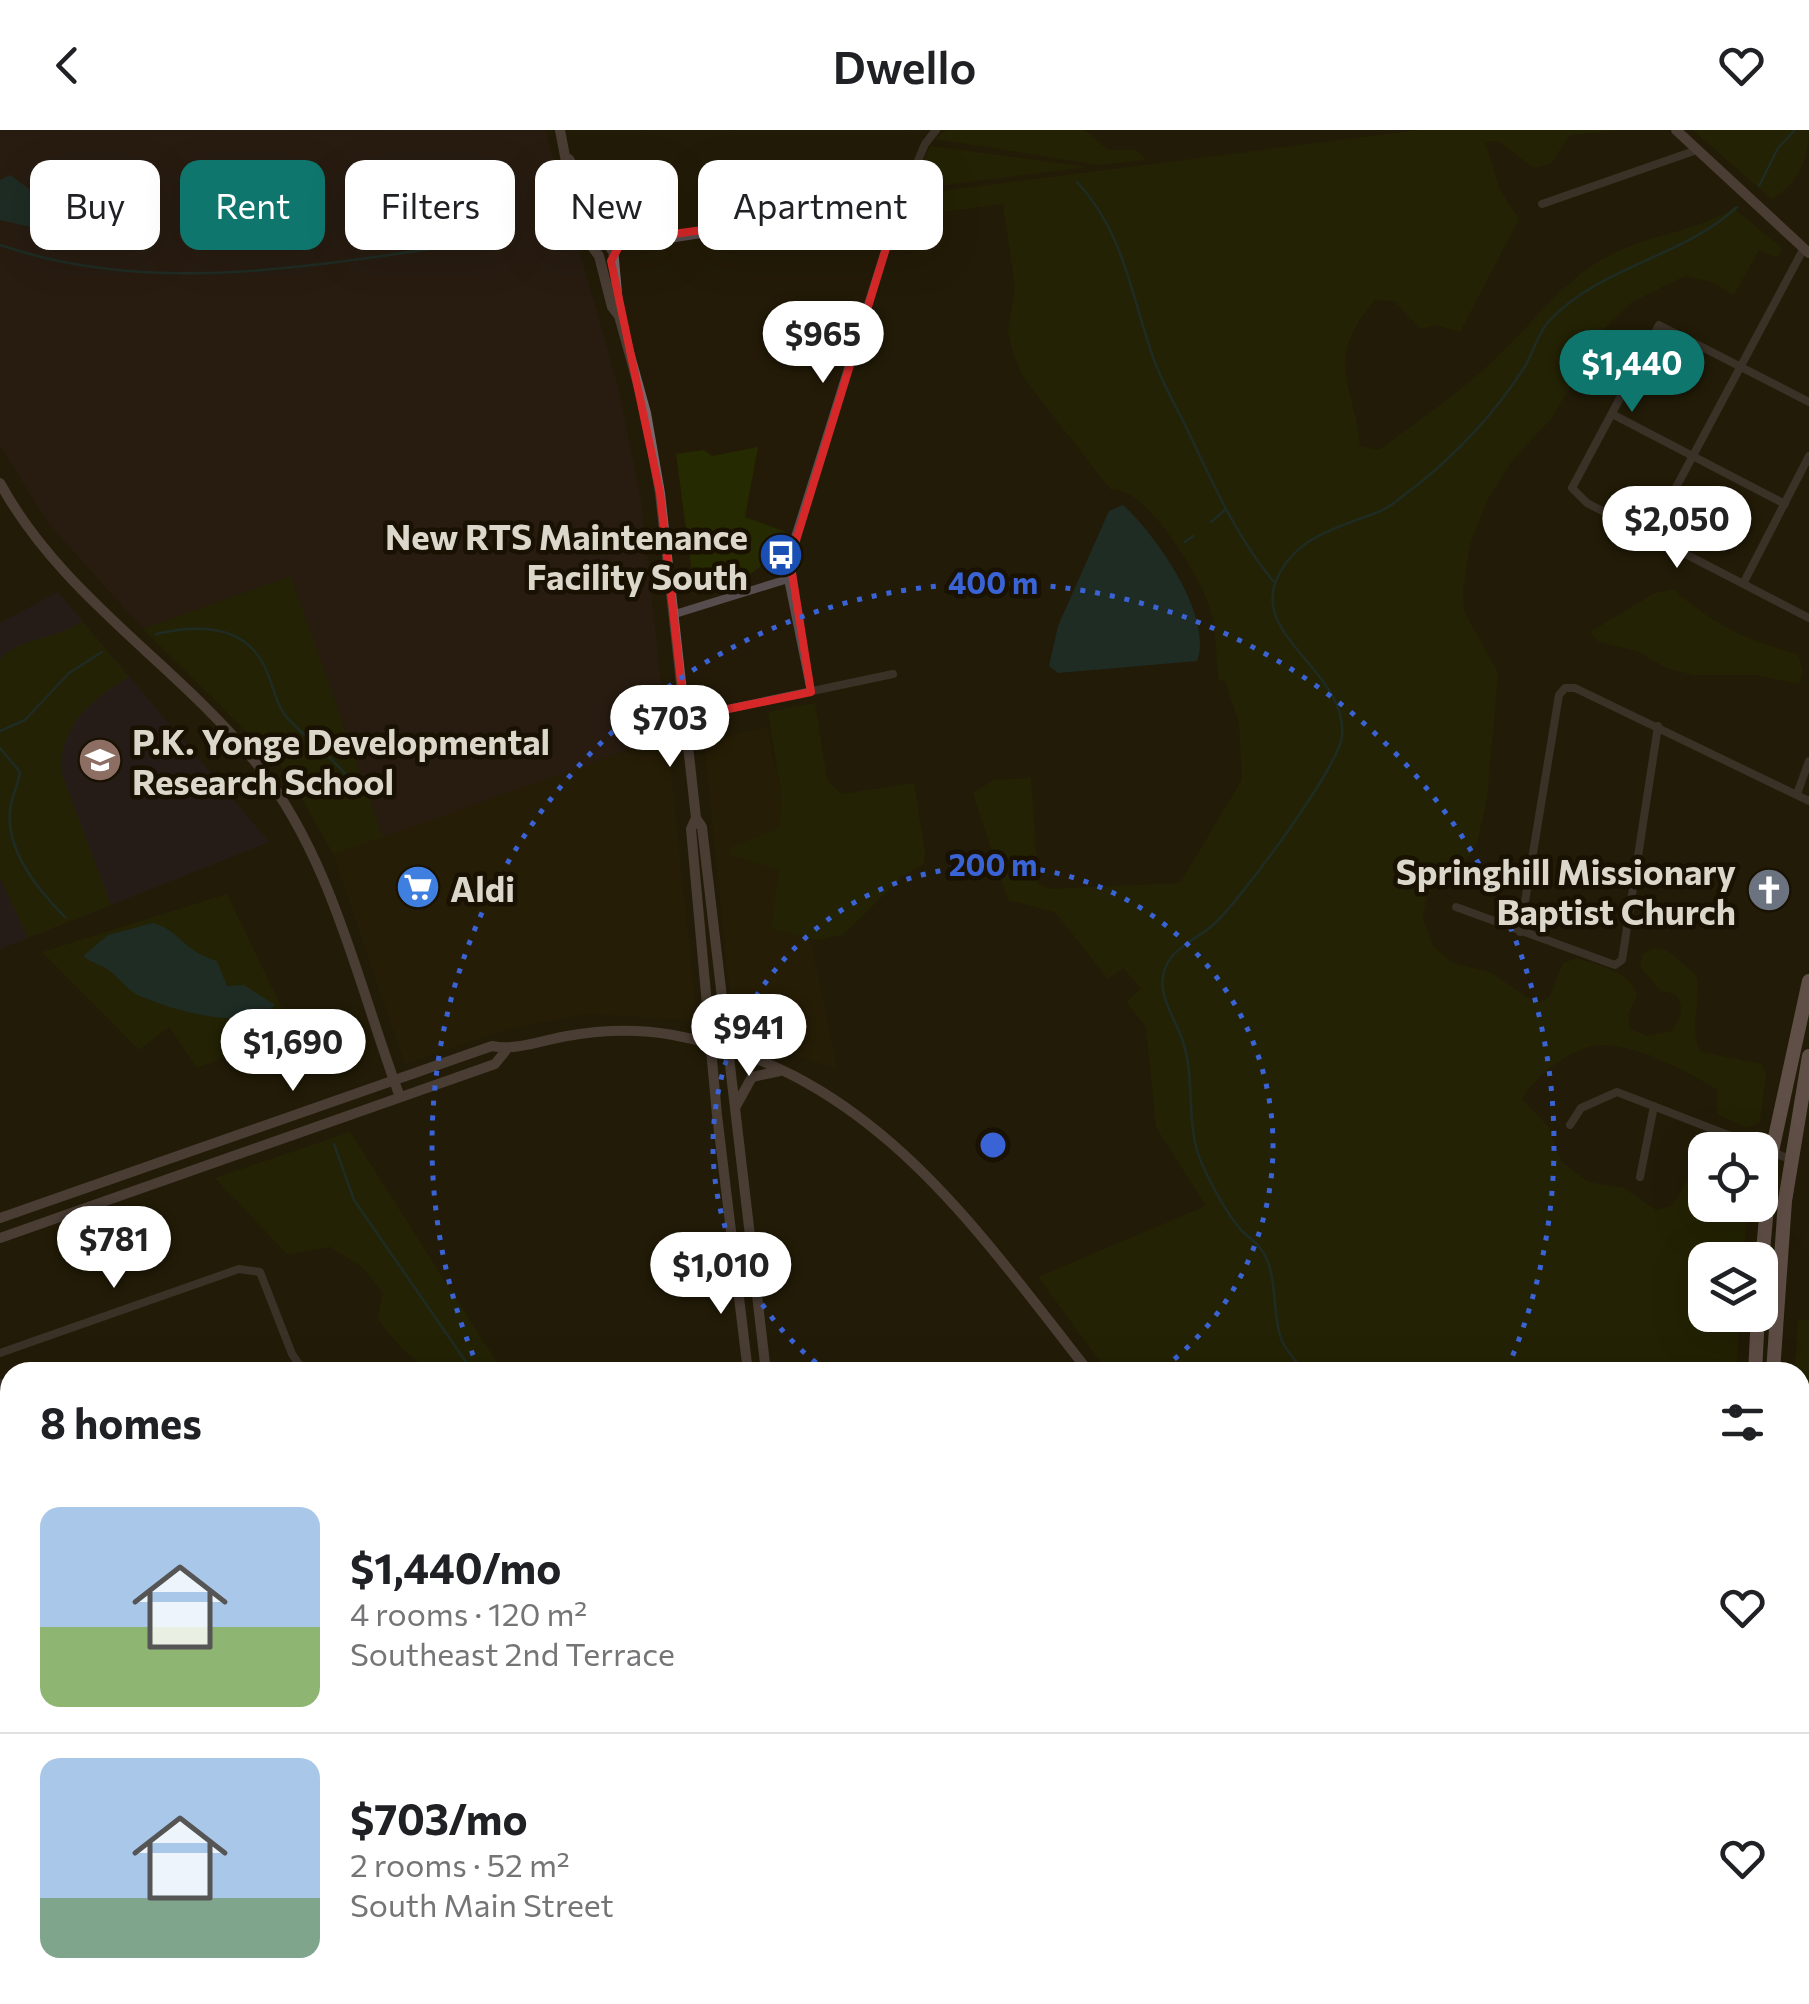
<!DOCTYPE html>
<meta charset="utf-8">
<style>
:root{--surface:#fff;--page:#f2f2f2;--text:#202124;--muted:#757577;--line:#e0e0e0;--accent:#0f766e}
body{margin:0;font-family:Commissioner,sans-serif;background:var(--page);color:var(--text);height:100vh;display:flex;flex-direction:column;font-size:38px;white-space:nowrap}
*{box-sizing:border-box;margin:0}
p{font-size:32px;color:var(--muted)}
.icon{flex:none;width:55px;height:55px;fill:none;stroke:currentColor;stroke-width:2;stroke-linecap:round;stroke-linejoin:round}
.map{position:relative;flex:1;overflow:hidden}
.side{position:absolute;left:0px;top:1232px;width:1810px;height:642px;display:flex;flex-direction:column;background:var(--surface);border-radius:30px 30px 0 0;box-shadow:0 10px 40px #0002}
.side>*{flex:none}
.top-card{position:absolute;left:30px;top:30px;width:1000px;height:90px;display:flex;gap:20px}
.tools{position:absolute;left:1688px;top:1002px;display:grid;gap:20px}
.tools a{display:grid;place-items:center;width:90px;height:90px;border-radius:20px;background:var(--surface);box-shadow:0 10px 40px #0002;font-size:50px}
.price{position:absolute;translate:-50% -85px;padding:0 22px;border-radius:35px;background:#fff;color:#222;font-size:32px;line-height:65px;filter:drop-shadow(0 2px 5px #0008)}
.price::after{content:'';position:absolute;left:50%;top:60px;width:30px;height:22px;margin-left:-15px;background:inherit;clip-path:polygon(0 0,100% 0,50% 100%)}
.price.on{background:var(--accent);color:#fff}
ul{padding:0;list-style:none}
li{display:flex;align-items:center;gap:30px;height:250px;padding:0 40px}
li+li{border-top:2px solid var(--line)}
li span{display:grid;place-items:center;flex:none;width:280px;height:200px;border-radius:20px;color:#555}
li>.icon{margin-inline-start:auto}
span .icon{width:120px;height:120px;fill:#fffc;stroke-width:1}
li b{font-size:42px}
h2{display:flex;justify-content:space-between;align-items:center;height:120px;padding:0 40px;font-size:42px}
.chip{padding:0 35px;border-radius:20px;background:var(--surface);box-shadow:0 10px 40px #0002;font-size:35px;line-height:90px}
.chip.on{background:var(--accent);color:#fff}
header{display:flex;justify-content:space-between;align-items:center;height:130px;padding:0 40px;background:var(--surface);font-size:45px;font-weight:600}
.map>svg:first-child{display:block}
.built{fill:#2b2005}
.industrial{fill:#301d1d}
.education{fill:#2a1e2c}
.green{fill:#252a00}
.water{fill:#194047}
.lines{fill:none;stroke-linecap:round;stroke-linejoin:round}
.stream{stroke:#194047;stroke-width:2.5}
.street{stroke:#574c4e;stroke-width:8}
.secondary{stroke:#79676b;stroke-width:10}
.highway{stroke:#aa8f95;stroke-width:14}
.marked{fill:none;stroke:#d62828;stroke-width:8;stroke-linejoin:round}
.ring{fill:none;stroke:#3a63d6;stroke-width:5;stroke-dasharray:5 10}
.labels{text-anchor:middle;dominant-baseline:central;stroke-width:9;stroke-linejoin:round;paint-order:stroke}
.poi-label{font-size:35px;font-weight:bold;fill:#dcd7cb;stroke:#191101;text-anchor:end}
.centre{fill:#3a63d6;stroke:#191101;stroke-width:5}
.ring-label{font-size:30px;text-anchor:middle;font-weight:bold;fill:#3a63d6;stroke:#191101;stroke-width:9;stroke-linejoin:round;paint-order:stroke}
</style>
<header><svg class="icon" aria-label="back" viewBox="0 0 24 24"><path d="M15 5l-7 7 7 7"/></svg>Dwello<svg class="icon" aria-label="heart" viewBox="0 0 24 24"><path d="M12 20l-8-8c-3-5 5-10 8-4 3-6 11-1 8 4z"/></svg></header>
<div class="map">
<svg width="1809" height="1874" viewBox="0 0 1809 1874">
<rect width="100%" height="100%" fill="#231b07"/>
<path class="built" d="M767 597 837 939 734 903 704 612Z
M667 606 696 883 691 890 587 884 508 899 405 934 333 724Z"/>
<path class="industrial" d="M0 0H545L619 260 641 371 667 606 383 707 291 446 143 499 47 392 0 315Z"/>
<path class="education" d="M58 462 269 712 0 819V493Z"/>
<path class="green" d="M947 0H1085L1108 20H1136L1146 30 1100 35 935 9Z
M1418 0H1621L1570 5 1551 33 1534 38 1498 11 1485 12 1500 60 1519 89 1460 202 1436 195 1421 199 1394 171 1375 170C1323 230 1354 253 1360 316L1379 320C1422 288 1467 258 1504 220 1538 187 1569 145 1612 124 1651 104 1696 102 1733 78L1782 118 1777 128 1759 120 1734 165 1711 152 1685 146 1632 172 1607 196 1551 289 1514 328 1487 370 1469 418 1463 462 1464 481 1498 543 1487 669 1477 713 1463 735 1427 764 1423 789 1433 816 1453 833 1490 842 1536 873 1549 868 1563 833 1577 828C1599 837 1630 840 1637 865L1628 884 1630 899 1647 906 1672 901C1681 886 1686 879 1675 864L1661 861 1640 837 1642 825C1660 811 1668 821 1682 833 1689 840 1695 839 1697 850 1701 873 1688 900 1701 922L1762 934 1766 944 1760 992 1747 998 1717 984V960C1688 941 1641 917 1606 915 1576 913 1536 945 1522 969L1548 996 1561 1031 1588 1052 1624 1058 1656 1080 1672 1076 1691 1044 1705 1032V1075H1748L1743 1130H1705V1185H1739L1737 1242H1108L1038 1147 1206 1076 1156 997 1146 897 1126 872 1141 859 1123 838 1108 849 1055 782 1008 770 973 663 993 650 1031 648 1038 753 1049 759 1180 753 1242 650 1239 594 1226 552 1218 549C1216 524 1217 497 1208 472 1196 442 1146 356 1111 360L1023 247 1014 225 1008 201 1015 156 1003 74 912 86 918 64Z
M1693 0H1809C1809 29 1798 55 1771 69Z
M930 16 1088 37 913 59Z
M758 317 745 387 786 402C759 448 743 450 695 465L676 324 704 320 712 326Z
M291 446 383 707 333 724 287 642 143 499Z
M1673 459C1711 493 1748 512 1798 524L1803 541 1799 554 1756 545H1694L1666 538 1637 521 1599 512 1590 502 1655 463Z
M82 491 129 547C91 570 61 594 61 641L111 775 28 808 0 748V529C22 506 57 510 82 491Z
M815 573 827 650 841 664 914 653 925 723 924 734 903 746 843 805 818 810 771 799 779 740 731 725 729 718 780 698 781 664 768 582Z
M227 764 293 901 197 938 169 897 139 920 42 822Z
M350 1002 503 1242C435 1243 421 1248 378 1189L383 1163 362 1137 330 1117 287 1124 215 1048Z
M1798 1189 1809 1190V1874H1754L1755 1865H1800V1242H1795Z
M865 1865H1035L1030 1874H866Z"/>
<path class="water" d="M10 45 51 75 47 94 39 99 0 90V50Z
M1123 375C1155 404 1214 486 1197 531L1058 543 1049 536 1058 496 1109 381Z
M153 793C181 801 184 822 217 831L227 856 244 855 275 875C249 903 172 880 140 866 128 861 120 849 110 841 101 834 91 833 83 826L108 805Z
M0 1489 10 1491V1715L0 1710Z"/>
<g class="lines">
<path class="stream" d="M1077 52C1124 102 1131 165 1153 227 1161 251 1175 274 1186 297 1212 351 1235 405 1273 451
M1759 56 1778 18 1795 0
M0 115C165 172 345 129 513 107
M1211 392 1225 380
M1185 412 1193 406
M156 504C200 494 248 494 267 542 274 558 277 578 290 591 315 616 339 632 359 662
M0 601 25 590 69 543 102 522
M0 618 20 642C18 656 11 667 10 681 6 722 39 761 65 787
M267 884 313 910
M334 1014 354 1070 473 1242
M1304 1242C1298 1233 1287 1222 1282 1211 1271 1184 1279 1149 1263 1122 1258 1113 1248 1107 1241 1100 1226 1082 1212 1056 1202 1034 1184 995 1197 946 1181 906 1172 882 1154 861 1167 834 1175 817 1200 807 1213 795 1239 772 1339 637 1342 606 1348 536 1234 502 1286 433 1308 403 1346 395 1378 382 1392 377 1404 364 1416 356 1459 322 1494 284 1524 238 1533 223 1538 203 1549 191 1602 135 1682 128 1737 77
M1800 1423 1809 1426
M1052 1874 1053 1865"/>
<path class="street" d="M1542 74 1697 20
M615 95 669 109 900 73
M617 113 645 106
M1809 272 1659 195 1572 358 1587 373 1809 488
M1612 284 1785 374
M1650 406 1804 118
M1743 454 1809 326
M675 484 788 449
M811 562 788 449 795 407 900 73 925 14 936 0
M685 588 893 544
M1797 664 1809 631
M1456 777 1615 835 1622 830 1658 596
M1520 802 1559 565 1565 558H1575L1809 671
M1570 995 1581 978 1617 962 1790 1029
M1640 1047 1654 976
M0 1223 239 1139 260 1142 292 1224 304 1242
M733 1242 748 1240
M0 1253 10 1271
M1800 1505 1809 1506
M0 1794 10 1793
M382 1874 387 1865
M584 1874 595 1865"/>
<path class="secondary" d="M560 0 568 42 586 86 587 110 599 126 612 177 619 186
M1676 0 1809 123
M569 29 596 81 618 99 617 113 611 119
M613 118 619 186 646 283 660 363 696 688 702 697 766 1242
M0 353C62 467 177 534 256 633 332 727 358 855 400 967
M696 688 691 699 717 985 748 1242
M736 976 752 947 780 941
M0 1088 492 916C517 921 543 910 567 906 601 900 639 899 673 905 870 940 974 1096 1089 1242
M0 1108 495 934 507 919
M823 1865 824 1874
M841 1865 842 1874"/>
<path class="highway" d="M1760 1154 1772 1021 1809 851
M1755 1242 1758 1185
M1773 1242 1785 1071 1809 926
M1716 1874 1717 1865
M1735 1874 1736 1865"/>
</g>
<path d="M0 0H1809V1874H0ZM900 73 790 430 811 562 685 588 660 363 611 131 622 111Z" fill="#231b07" fill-opacity=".55" fill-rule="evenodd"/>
<path class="marked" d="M900 73 790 430 811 562 685 588 660 363 611 131 622 111Z"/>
<g class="ring">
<path d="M828 1242A280 280 0 1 1 1158 1242"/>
<path d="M479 1239A561 561 0 1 1 1507 1239"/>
</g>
<defs>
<g id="bus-disc" transform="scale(2.25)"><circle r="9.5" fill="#1a4fb4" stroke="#191101"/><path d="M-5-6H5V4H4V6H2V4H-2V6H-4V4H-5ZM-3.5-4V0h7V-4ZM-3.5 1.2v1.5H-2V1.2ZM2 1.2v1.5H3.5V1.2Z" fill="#fff"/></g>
<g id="school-disc" transform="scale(2.25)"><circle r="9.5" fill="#8d6e63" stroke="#191101"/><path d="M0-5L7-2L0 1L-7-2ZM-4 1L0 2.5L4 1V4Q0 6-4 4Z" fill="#fff"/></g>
<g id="supermarket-disc" transform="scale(2.25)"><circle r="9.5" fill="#3f7fe0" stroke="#191101"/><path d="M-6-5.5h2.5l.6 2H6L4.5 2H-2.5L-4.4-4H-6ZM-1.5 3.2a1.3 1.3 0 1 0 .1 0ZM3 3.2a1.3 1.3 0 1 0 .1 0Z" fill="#fff"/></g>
<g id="church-disc" transform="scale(2.25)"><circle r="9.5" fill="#6b7280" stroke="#191101"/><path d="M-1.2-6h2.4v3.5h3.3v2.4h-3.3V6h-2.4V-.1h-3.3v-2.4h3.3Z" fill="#fff"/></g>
</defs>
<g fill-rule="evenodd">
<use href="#bus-disc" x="781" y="425"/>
<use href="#school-disc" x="100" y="630"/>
<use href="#supermarket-disc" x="418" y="757"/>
<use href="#church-disc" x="1769" y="760"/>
</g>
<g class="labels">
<g class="poi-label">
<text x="748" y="405">New RTS Maintenance<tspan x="748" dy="40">Facility South</tspan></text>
<text x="132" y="610" text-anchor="start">P.K. Yonge Developmental<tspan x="132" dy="40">Research School</tspan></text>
<text x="1736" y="740">Springhill Missionary<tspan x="1736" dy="40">Baptist Church</tspan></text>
<text x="450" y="757" text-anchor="start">Aldi</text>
</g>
</g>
<circle cx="993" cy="1015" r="15" class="centre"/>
<g class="ring-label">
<text x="993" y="464">400 m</text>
<text x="993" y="746">200 m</text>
</g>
</svg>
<div class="tools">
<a><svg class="icon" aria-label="locate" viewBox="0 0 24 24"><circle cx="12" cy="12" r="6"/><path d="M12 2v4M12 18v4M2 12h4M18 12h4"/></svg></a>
<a><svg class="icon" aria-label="layers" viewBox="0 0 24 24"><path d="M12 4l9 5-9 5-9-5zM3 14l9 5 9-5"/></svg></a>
</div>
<b class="price" style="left:823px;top:256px">$965</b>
<b class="price on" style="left:1632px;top:285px">$1,440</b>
<b class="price" style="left:1677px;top:441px">$2,050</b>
<b class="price" style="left:670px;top:640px">$703</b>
<b class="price" style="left:749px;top:949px">$941</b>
<b class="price" style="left:293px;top:964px">$1,690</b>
<b class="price" style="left:114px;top:1161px">$781</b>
<b class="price" style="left:721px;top:1187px">$1,010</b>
<div class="top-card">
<a class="chip">Buy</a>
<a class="chip on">Rent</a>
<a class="chip">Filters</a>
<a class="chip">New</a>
<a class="chip">Apartment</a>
</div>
<section class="side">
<h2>8 homes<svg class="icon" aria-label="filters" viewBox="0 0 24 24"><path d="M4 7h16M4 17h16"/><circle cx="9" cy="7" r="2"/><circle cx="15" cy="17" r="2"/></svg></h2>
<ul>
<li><span style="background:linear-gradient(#a9c7e8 60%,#8fb573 0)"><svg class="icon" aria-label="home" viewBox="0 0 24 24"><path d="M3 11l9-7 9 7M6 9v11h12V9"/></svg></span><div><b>$1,440/mo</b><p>4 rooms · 120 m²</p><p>Southeast 2nd Terrace</p></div><svg class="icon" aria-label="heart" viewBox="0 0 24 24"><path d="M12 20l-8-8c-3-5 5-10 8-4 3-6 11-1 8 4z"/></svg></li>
<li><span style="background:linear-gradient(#a9c7e8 70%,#7fa58c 0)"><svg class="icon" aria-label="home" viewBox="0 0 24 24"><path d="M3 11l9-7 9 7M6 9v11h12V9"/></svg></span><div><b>$703/mo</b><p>2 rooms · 52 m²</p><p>South Main Street</p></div><svg class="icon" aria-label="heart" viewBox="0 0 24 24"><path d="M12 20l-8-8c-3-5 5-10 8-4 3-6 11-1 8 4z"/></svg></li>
</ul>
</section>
</div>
